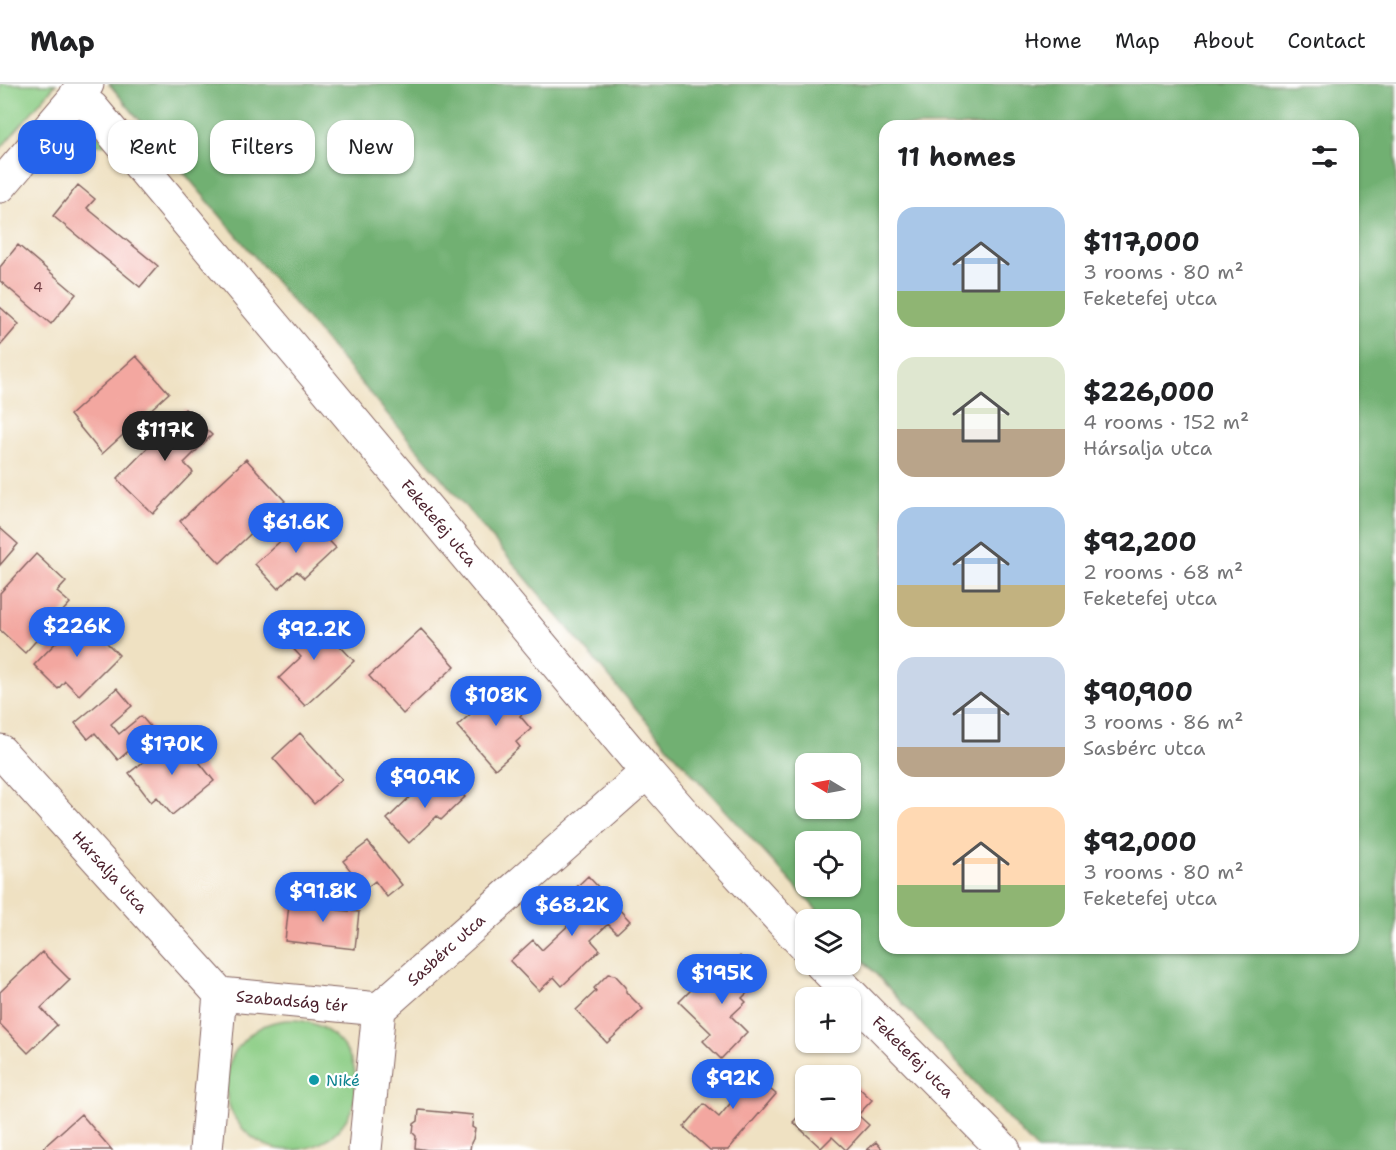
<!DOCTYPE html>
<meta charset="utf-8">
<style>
:root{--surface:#fff;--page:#f6f6f6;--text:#202124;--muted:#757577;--line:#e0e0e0;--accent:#2563eb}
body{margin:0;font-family:"Shantell Sans",sans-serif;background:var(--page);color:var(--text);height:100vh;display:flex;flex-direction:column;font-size:22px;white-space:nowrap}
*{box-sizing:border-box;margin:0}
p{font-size:20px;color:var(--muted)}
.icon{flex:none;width:33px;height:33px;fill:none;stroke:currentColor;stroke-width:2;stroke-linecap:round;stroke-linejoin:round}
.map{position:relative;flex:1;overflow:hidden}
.details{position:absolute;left:879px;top:36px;width:480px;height:834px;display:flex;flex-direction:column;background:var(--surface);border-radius:18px;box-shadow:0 2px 4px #0004}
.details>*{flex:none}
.top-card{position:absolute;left:18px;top:36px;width:570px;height:54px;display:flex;gap:12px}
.needle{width:39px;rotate:280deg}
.fabs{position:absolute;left:795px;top:669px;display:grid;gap:12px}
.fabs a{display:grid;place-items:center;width:66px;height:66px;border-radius:12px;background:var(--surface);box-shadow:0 2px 4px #0004;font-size:30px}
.price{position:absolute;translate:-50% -51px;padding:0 14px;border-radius:21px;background:var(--accent);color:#fff;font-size:20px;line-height:39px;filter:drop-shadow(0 2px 3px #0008)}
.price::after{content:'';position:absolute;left:50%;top:36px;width:18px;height:14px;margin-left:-9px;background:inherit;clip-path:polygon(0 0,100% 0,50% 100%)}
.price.active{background:#222;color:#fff}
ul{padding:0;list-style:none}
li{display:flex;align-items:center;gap:18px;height:150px;padding:0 18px}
li span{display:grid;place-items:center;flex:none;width:168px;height:120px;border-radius:18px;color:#555}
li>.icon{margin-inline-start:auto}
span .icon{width:72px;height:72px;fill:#fffc;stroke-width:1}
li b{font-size:26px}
h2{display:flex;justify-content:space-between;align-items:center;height:72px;padding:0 18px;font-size:26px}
.chip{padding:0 21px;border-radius:18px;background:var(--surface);box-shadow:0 2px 4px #0004;font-size:21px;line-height:54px}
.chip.active{background:var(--accent);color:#fff}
header{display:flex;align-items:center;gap:36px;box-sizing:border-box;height:84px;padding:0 30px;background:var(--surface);border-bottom:2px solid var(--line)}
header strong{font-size:28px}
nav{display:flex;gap:33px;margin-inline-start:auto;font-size:21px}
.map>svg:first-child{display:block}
.green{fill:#8ccd85;stroke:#6b7658;stroke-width:1.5}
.forest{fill:#71b072;stroke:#5e684e;stroke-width:1.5;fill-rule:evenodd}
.building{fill:#f3a7a0}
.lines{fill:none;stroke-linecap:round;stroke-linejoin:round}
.minor-casing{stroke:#846360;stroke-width:35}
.minor{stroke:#fff;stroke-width:33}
.culture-dot{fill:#0f9aa8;stroke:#fff;stroke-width:2}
.labels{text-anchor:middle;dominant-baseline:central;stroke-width:4.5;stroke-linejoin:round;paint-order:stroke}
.number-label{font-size:14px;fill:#744148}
.street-label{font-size:16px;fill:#4a1f2b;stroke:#fff}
.culture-label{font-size:16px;fill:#0d838f;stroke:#fff;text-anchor:start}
</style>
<header>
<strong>Map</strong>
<nav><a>Home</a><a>Map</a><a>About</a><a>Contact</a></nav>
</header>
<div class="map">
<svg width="1396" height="1066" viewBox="0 0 1396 1066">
<rect width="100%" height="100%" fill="#fff"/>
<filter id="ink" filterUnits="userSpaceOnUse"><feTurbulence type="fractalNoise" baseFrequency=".0167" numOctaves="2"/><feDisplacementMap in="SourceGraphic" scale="12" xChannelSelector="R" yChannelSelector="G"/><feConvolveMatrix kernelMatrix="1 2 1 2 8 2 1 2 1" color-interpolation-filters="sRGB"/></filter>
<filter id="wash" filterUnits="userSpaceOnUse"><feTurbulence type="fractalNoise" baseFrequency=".008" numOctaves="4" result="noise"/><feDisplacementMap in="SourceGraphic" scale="24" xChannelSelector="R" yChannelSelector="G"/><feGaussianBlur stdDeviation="1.35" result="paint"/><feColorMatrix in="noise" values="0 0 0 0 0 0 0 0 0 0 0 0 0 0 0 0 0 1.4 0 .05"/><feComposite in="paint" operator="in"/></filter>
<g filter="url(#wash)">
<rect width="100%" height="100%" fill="#efe1c2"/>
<path class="green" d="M0 0H56L0 65Z
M84 47H91L109 60 65 64 75 53Z
M226 1001a65 65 0 1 1 130 0a65 65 0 1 1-130 0Z"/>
<path class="forest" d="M109 0H1396V1066H1037L851 863 850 836 825 835 675 671ZM885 42H1353V864H885ZM806 680H850V724H806ZM806 758H850V802H806Z"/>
<g id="blocks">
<path class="building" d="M78 101 95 115 87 124 158 182 140 203 53 132Z
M18 161 76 210 51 240 0 197V183Z
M0 223 19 240 0 262Z
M136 272 169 309 102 370 70 331Z
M185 325 212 351 184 379 193 388 153 430 117 395Z
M246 375 285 417 220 479 180 437Z
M307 433 336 464 304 494 297 487 278 505 255 480Z
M0 444 18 460 0 481Z
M36 470 66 498 57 508 70 519 25 569 0 546V509Z
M312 532 354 577 305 622 279 594 301 573 286 557Z
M81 533 119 571 79 611 65 597 58 605 34 581Z
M421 545 455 582 403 630 369 592Z
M503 601 525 627 520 632 531 645 516 658 520 663 495 685 457 642Z
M117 604 132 622 111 640 119 650 141 632 153 646 118 676 95 649 88 655 75 639Z
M300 649 342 695 314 720 273 674Z
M178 651 214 697 172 731 157 713 151 718 129 689Z
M445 692 465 713 441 736 437 732 409 759 387 735 418 705 424 712Z
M368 758 402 801 387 813 375 797 365 805 343 777Z
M588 792 630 837 617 849 608 840 591 856 600 866 562 902 554 893 539 907 510 877 533 856 542 866 574 836 559 820Z
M321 803 341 806 338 826 359 828 355 865 285 857 289 820 318 824Z
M42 868 70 896 41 924 57 941 28 969 0 940V908Z
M740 872 762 894 742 914 746 918 731 932 747 948 721 975 703 957 711 949 679 918 697 900 701 904 717 888 721 892Z
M608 890 615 891 626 903V908L643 925 607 959 576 926 596 907 594 904Z
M739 979 749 987 757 985 768 994 766 1002 776 1010 728 1066H710L684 1043 704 1020 719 1033 734 1015 719 1003Z
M850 995 872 1016 858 1031 869 1041 846 1066 832 1053 821 1064 793 1038 806 1025V1036H850Z
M419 1026 473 1031 472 1043 475 1045 473 1055 471 1059 470 1066H428L415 1064 416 1052 413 1049 414 1040 418 1037Z
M81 1030 112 1066H46L43 1064Z
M876 1058 883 1066H867Z"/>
</g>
</g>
<g filter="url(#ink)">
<use href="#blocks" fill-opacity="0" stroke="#846360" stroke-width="1.5"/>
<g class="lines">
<g class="minor-casing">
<path id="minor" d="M76 11 92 24 647 688 690 737 806 863
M0 102 87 0
M0 667 220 910
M821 880 1004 1066
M220 910 379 925 365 1066
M379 925 647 688
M206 1066 220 910"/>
</g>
<use href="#minor" class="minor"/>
</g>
</g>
<circle class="culture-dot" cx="314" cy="996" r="6"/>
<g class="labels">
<g class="number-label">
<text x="38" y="203">4</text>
</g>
<g class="street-label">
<text transform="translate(439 439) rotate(50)">Feketefej utca</text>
<text transform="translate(110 788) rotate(48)">Hársalja utca</text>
<text transform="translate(446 866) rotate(-42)">Sasbérc utca</text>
<text transform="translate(292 917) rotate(5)">Szabadság tér</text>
<text transform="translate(913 973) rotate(45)">Feketefej utca</text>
</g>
<g class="culture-label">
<text x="326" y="996">Niké</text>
</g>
</g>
</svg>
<div class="fabs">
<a><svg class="needle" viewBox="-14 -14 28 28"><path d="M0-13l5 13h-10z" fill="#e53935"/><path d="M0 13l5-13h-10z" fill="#757577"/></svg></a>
<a><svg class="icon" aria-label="locate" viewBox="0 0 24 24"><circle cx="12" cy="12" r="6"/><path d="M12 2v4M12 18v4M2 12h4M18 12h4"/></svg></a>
<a><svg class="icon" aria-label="layers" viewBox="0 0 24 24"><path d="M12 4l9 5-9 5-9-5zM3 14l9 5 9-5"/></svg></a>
<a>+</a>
<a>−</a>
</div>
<b class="price active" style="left:165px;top:378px">$117K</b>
<b class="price" style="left:296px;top:470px">$61.6K</b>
<b class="price" style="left:77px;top:574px">$226K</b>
<b class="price" style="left:314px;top:577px">$92.2K</b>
<b class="price" style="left:496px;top:643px">$108K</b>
<b class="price" style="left:172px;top:692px">$170K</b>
<b class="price" style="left:425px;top:725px">$90.9K</b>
<b class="price" style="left:323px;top:839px">$91.8K</b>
<b class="price" style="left:572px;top:853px">$68.2K</b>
<b class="price" style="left:722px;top:921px">$195K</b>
<b class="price" style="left:733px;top:1026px">$92K</b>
<div class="top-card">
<a class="chip active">Buy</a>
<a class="chip">Rent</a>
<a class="chip">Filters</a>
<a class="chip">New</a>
</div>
<section class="details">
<h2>11 homes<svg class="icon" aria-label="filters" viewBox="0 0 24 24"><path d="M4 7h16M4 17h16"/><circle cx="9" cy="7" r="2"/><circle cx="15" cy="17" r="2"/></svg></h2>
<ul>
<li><span style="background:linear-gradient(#a9c7e8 70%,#8fb573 0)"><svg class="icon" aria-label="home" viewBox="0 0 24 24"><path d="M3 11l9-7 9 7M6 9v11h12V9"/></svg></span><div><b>$117,000</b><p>3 rooms · 80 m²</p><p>Feketefej utca</p></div></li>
<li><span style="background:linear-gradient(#dfe7d0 60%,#b9a48a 0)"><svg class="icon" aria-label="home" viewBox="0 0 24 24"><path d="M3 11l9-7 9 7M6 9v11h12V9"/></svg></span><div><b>$226,000</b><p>4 rooms · 152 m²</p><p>Hársalja utca</p></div></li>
<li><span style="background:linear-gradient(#a9c7e8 65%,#c2b280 0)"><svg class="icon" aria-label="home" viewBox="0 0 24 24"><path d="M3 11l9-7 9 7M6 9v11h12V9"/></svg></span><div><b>$92,200</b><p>2 rooms · 68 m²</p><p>Feketefej utca</p></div></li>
<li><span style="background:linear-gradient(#c9d6e8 75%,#b9a48a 0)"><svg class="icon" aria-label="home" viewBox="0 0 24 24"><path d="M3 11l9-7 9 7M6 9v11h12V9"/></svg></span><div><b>$90,900</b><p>3 rooms · 86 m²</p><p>Sasbérc utca</p></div></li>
<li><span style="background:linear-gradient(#ffd9b3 65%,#8fb573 0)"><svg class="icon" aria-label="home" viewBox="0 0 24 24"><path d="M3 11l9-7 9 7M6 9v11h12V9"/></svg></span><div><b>$92,000</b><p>3 rooms · 80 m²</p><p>Feketefej utca</p></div></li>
</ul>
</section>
</div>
